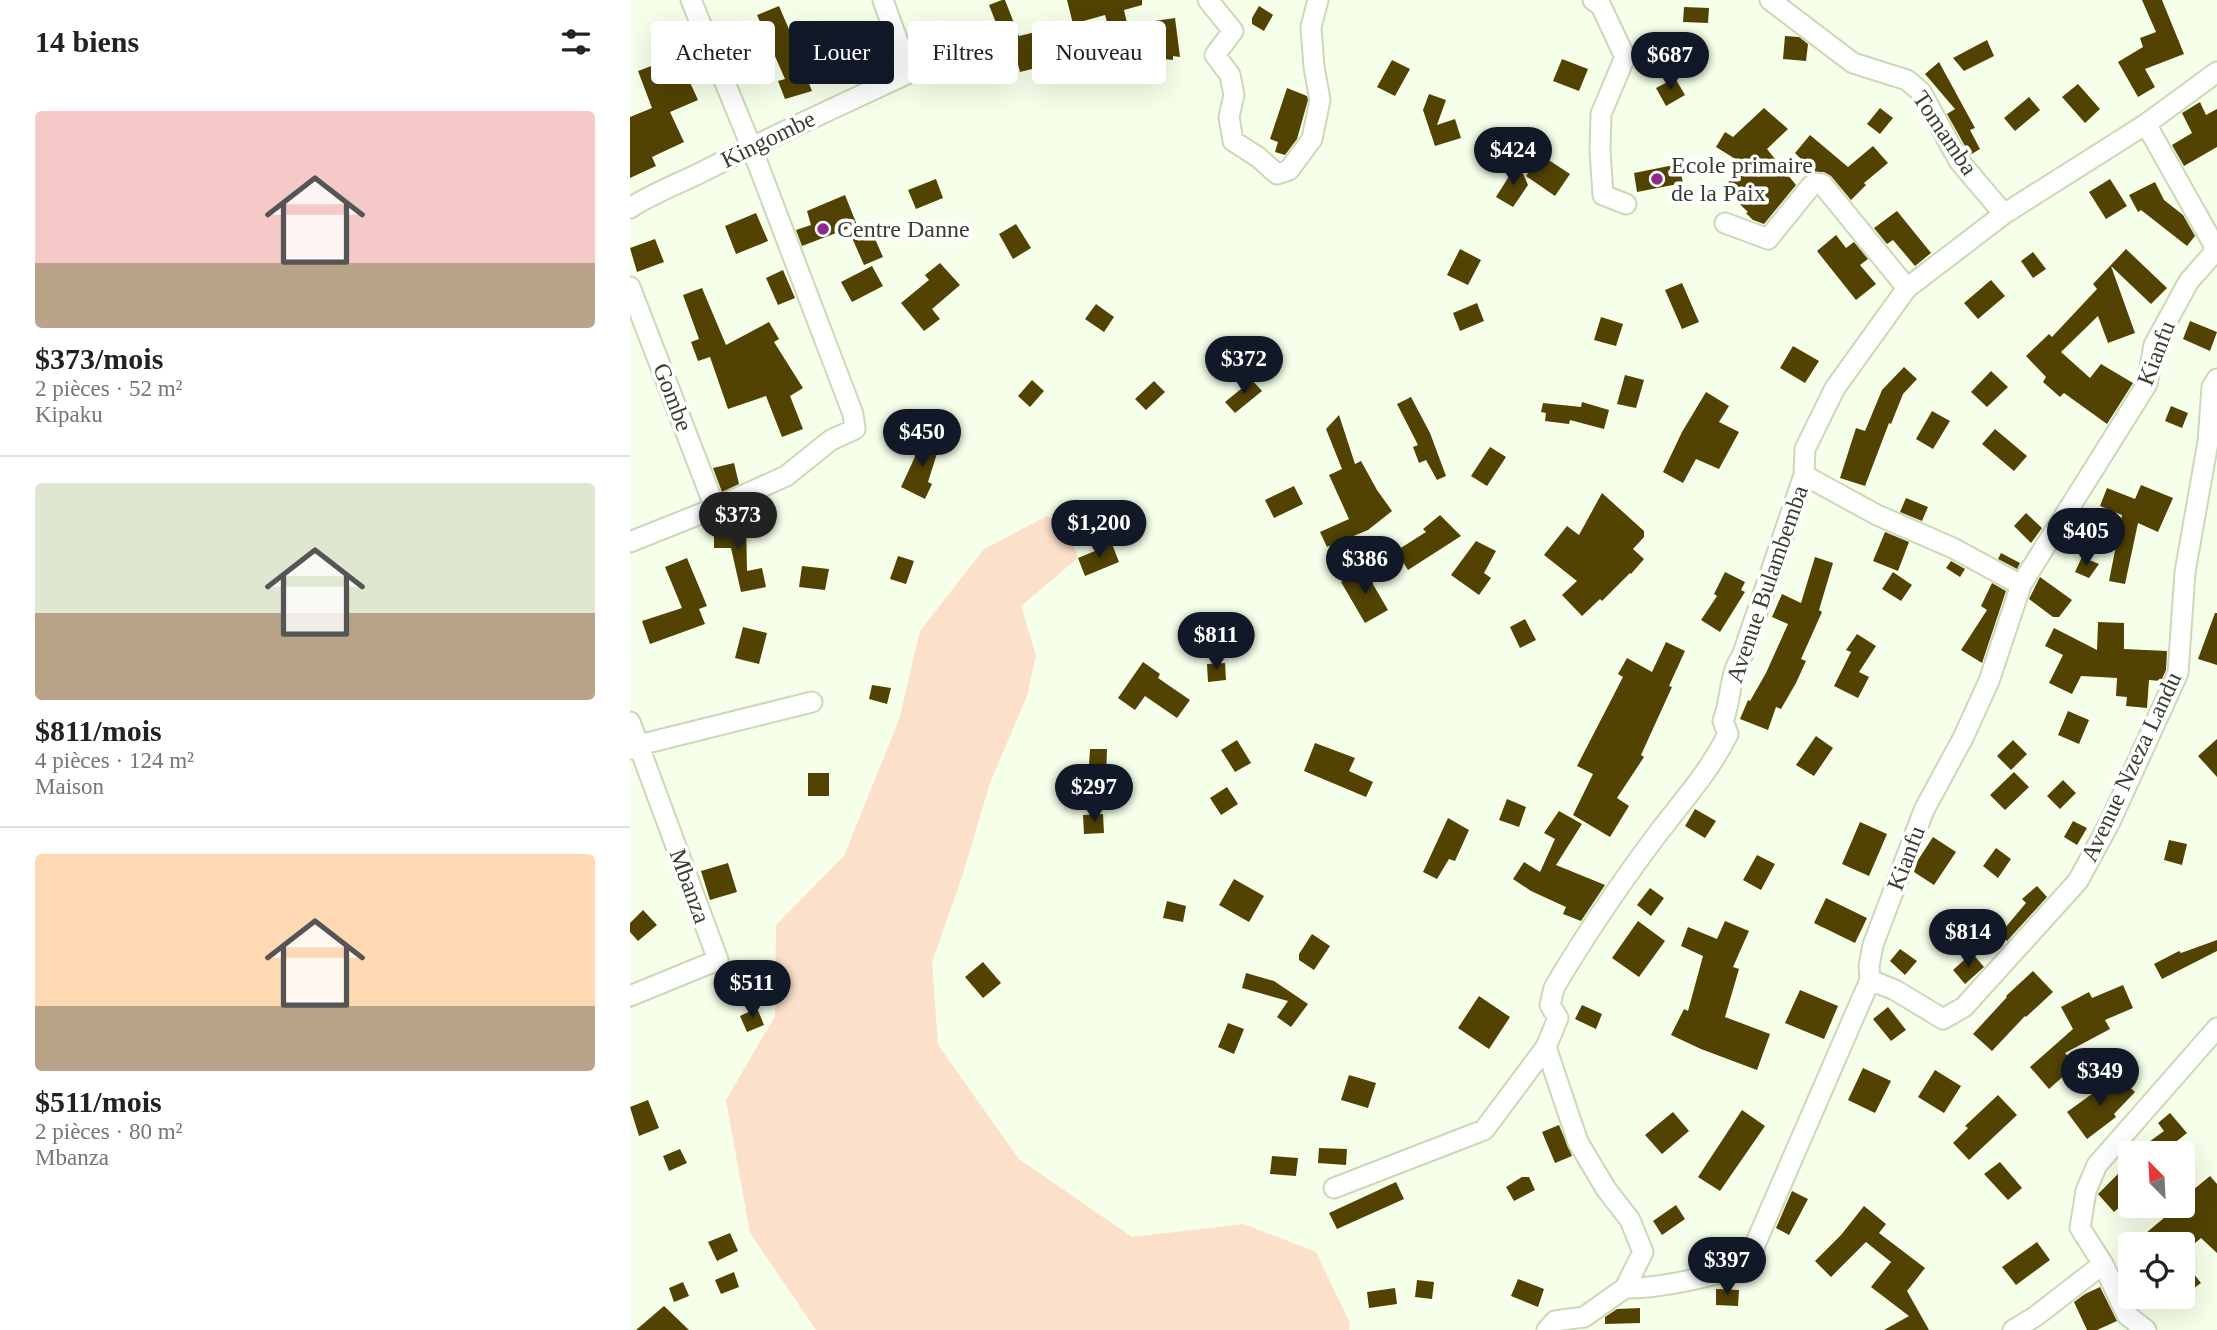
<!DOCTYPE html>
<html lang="fr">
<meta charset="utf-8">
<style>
:root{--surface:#fff;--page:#f2f2f2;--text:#222;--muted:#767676;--line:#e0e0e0;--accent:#111827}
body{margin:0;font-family:Georgia,serif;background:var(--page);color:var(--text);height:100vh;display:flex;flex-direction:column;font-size:26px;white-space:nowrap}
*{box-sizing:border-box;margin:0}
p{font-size:23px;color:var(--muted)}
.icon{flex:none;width:38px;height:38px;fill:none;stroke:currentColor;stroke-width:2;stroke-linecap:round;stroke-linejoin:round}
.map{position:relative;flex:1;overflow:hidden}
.side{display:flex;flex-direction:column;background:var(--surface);width:630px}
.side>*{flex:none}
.guide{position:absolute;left:21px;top:21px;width:665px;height:63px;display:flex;gap:14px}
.needle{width:46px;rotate:336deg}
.controls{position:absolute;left:1488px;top:1141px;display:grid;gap:14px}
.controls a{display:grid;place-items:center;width:77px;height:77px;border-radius:7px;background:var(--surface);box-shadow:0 7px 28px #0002;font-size:35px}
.price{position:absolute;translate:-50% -60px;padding:0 16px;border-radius:24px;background:var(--accent);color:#fff;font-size:23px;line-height:46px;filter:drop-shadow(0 2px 4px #0008)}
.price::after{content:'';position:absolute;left:50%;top:42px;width:21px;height:16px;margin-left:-10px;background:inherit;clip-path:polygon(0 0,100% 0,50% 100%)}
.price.current{background:#222;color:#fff}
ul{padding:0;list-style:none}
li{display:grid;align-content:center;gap:14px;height:371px;padding:0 35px}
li+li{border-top:2px solid var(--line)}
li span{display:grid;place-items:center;height:217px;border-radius:7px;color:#555}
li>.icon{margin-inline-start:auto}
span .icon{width:126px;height:126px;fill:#fffc;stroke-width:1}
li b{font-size:30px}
h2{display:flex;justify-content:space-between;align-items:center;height:84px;padding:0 35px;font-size:30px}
.tag{padding:0 24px;border-radius:7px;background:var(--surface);box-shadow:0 7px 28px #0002;font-size:24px;line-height:63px}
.tag.current{background:var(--accent);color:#fff}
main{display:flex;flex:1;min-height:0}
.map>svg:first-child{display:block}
.green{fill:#fce0c9}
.building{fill:#524303}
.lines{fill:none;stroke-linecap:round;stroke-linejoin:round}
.minor-casing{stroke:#cbd9b6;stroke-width:23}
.minor{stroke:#fff;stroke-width:19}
.poi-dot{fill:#91298d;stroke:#fff;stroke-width:2.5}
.labels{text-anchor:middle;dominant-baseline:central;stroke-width:7;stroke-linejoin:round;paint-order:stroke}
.street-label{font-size:24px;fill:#393f31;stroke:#fff}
.poi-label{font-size:24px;fill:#393f31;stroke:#fff;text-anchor:start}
</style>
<main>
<section class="side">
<h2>14 biens<svg class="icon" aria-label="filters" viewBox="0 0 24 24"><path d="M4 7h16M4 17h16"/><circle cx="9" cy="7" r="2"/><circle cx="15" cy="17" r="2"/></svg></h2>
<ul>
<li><span style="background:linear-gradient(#f6c9c9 70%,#b9a48a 0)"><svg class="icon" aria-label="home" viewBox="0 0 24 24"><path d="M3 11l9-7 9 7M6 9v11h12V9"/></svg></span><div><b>$373/mois</b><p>2 pièces · 52 m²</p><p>Kipaku</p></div></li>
<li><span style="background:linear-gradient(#dfe7d0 60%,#b9a48a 0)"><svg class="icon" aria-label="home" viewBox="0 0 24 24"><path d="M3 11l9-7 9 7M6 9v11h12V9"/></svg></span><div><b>$811/mois</b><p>4 pièces · 124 m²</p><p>Maison</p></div></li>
<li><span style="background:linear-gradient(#ffd9b3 70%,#b9a48a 0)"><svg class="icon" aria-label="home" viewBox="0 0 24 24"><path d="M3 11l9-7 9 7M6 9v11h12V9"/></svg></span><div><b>$511/mois</b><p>2 pièces · 80 m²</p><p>Mbanza</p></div></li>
</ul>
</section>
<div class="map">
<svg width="1587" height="1330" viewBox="0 0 1587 1330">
<rect width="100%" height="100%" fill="#f6ffe9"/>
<path class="green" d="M417 516 437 526 448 558 391 606 406 655 397 696 360 783 332 877 302 962 308 1045 389 1159 502 1237 614 1224 686 1252 720 1323 719 1330H186L120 1233 96 1100 145 1016 146 925 214 856 269 720 290 631 354 549Z"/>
<path class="building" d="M372 0H375L389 36 414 30 422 64 390 72 385 53 378 54 372 26 368 28 359 5Z
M437 0H512V5L494 10 497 23 479 29 475 15 443 24Z
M1512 0H1532L1554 54 1515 69 1525 87 1508 97 1488 62 1513 47 1510 38 1526 32Z
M149 6 173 62 171 63 182 91 155 99 148 81 155 79 127 15Z
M629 6 643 15 634 31 622 24V18Z
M1054 7 1079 8 1078 23 1053 22Z
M545 18 550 57 543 56V60L524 58V62L501 61 504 24Z
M219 24 227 45 206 52 198 32Z
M1155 36 1169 37 1178 44 1176 61 1153 59Z
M1357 40 1364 56 1334 71 1323 58Z
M48 56 68 100 40 112 54 142 22 157 26 166 0 178V117L22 108 8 71Z
M932 59 958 69 949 91 923 81Z
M762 60 780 69 765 96 747 87Z
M1309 62 1345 128 1340 130 1350 149 1340 155 1317 114 1325 109 1295 74Z
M1045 78 1055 95 1036 106 1026 88Z
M1448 84 1470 109 1455 123 1432 97Z
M657 88 677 96 678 100 667 139 655 155 645 152 648 142 640 139Z
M799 94 816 100 807 125 825 119 831 138 805 146 793 110Z
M1399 97 1410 110 1385 131 1374 118Z
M1570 102 1576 115 1587 109V147L1554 166 1542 145 1562 133 1552 113Z
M1134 108 1158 129 1137 149 1166 185 1134 224 1123 220 1116 213 1118 212 1093 188 1115 165 1086 147 1095 132 1103 137Z
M1250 108 1263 118 1250 134 1237 124Z
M876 135 884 154 865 162 857 143Z
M1180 135 1218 167 1243 146 1258 163 1234 183 1236 185 1221 200 1201 176 1194 172H1184L1165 153Z
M911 155 940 174 925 196 896 176Z
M888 162 898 185 883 207 866 197Z
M1049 164 1053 183 1007 192 1004 173Z
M306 179 313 198 286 209 278 190Z
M1480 179 1497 206 1476 219 1459 192Z
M1525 182 1534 200 1553 215 1565 236 1557 246 1511 210 1508 212 1499 195Z
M215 195 227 225 172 246 166 230 181 225 177 211Z
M1267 211 1301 253 1285 266 1263 240 1257 244 1244 228Z
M126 213 138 241 106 254 95 226Z
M238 223 253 257 234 265 219 231Z
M386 224 401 248 383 259 369 234Z
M1206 235 1216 248 1224 242 1238 259 1230 265 1246 284 1226 300 1187 251Z
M25 239 34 262 7 272 0 248Z
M830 249 851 260 838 285 817 275Z
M1496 249 1537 288 1521 304 1481 266 1505 333 1478 343 1468 316 1431 352 1460 378 1471 364 1503 383 1477 424 1434 393 1430 397 1413 382 1416 377 1396 356 1419 334 1422 337 1467 289 1463 284Z
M1403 252 1416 269 1403 278 1391 261Z
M310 263 330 285 302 309 310 319 294 331 271 303 299 280 295 275Z
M242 266 253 286 222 302 211 282Z
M153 270 165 298 148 305 136 278Z
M1361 280 1375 296 1348 319 1334 303Z
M1052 283 1069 322 1052 329 1035 290Z
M72 288 96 345 139 322 149 339 144 342 173 388 160 396 173 429 152 437 136 396 98 409 80 357 68 361 61 342 69 339 53 295Z
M847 303 854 321 830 331 823 313Z
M466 304 484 317 474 332 455 319Z
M971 317 993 324 986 346 964 340Z
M1560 321 1587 332 1580 351 1553 339Z
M1163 346 1189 361 1175 383 1150 368Z
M1274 367 1287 379 1273 394 1261 424 1259 423 1235 486 1210 478 1226 428 1235 431 1252 390Z
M1361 371 1378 387 1357 407 1341 392Z
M995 375 1014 380 1006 408 987 404Z
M402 380 414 391 400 407 388 396Z
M622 380 632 391 605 413 595 402Z
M524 381 535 392 516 410 505 399Z
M1076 392 1099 406 1089 422 1109 432 1089 469 1066 459 1053 483 1033 472 1052 432Z
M781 397 800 433 816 476 807 480 796 460 789 463 783 447 788 445 767 404Z
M952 402 979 410 974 429 940 420 939 424 915 421 916 413 911 412 913 403 951 407Z
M1541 406 1558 413 1552 428 1535 421Z
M1302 411 1320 421 1303 449 1286 439Z
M709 415 725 464 731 461 747 490 762 511 738 530 697 547 690 532 719 519 699 475 712 469 696 429Z
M1365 429 1397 456 1384 471 1352 444Z
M291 438 310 444 298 482 302 484 295 499 271 487 284 459Z
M860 447 876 457 857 486 841 476Z
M104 463 109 484 92 492 83 468Z
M1511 485 1543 498 1528 532 1508 523 1495 584 1479 581 1492 515 1470 506 1477 488 1505 499Z
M664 486 673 504 644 518 635 500Z
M972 493 1014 531V537L1003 549 1014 559 1001 574 1000 573 972 601 970 599 952 616 932 595 947 581 914 555 937 526 949 535Z
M1276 498 1298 507 1292 521 1270 512Z
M1396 513 1412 528 1401 543 1384 526Z
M102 514 103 523 116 522 117 571 132 568 136 587 111 592 101 548H84V522Z
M810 515 831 536 778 570 766 551 796 532 793 529Z
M1255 532 1279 542 1268 571 1243 561Z
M846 541 866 551 854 573 861 578 849 595 821 575Z
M482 544 489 562 455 576 448 558Z
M1371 553 1390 563 1387 569 1368 559Z
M268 556 284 561 276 584 260 579Z
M1185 557 1203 563 1189 610 1192 612 1171 659 1176 661 1166 683 1151 709 1146 707 1138 730 1110 719 1118 700 1120 701 1136 673 1158 624 1142 617 1152 594 1171 603Z
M1452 557 1469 564 1459 578 1445 572Z
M57 558 77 606 69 609 75 624 20 644 12 621 52 608 35 567Z
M1321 561 1335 569 1330 577 1316 568Z
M172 566 199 569 195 590 169 587Z
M734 569 758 610 735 623 711 582Z
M1095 572 1115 582 1111 590 1115 592 1090 632 1071 620 1087 596 1084 594Z
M1263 572 1282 585 1271 601 1252 589Z
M1410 577 1442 600 1429 617H1423L1399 599Z
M1362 583 1376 591 1352 663 1331 650 1357 610 1351 606Z
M1585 613H1587V665L1568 659Z
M895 619 906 640 890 648 880 627Z
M1468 622 1494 623V649L1537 651 1536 670 1531 681 1519 680 1517 708 1496 706 1497 697 1486 696 1487 678 1451 676 1442 694 1419 683 1433 655 1415 646 1424 628 1467 650Z
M113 627 137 633 129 664 105 658Z
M1227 634 1246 646 1229 672 1239 677 1228 698 1204 686 1221 652 1216 650Z
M1036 642 1055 651 1039 686 1042 687 1011 755 1014 757 987 798 999 806 980 837 943 815 963 774 947 766 993 677 988 674 997 658 1022 672Z
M513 662 530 674 528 678 560 700 547 718 515 696 505 710 488 698Z
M595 663 596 680 578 682 577 664Z
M242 685 261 688 257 704 239 699Z
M1438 711 1459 720 1449 744 1428 735Z
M1186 736 1203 748 1184 776 1166 765Z
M1587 739V777L1568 756Z
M607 740 621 763 605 772 591 750Z
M1383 740 1397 754 1381 770 1367 756Z
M685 743 725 758 719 771 743 782 736 797 674 771Z
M460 749H477L476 780H458Z
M1384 772 1399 787 1375 810 1360 795Z
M178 773H199V796H178Z
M1433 780 1446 793 1430 809 1417 796Z
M597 787 608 804 591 815 580 798Z
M877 799 896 807 889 827 869 820Z
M1065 809 1086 821 1075 838 1055 826Z
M929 811 952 824 926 865 975 885 951 921 933 914 936 907 901 891 883 879 894 862 910 872 925 839 914 833Z
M473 814 474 833 454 834 453 815Z
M818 818 839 830 825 861 819 859 807 879 793 872Z
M1443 821 1457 828 1447 845 1434 837Z
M1230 822 1257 834 1239 876 1212 864Z
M1303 837 1326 852 1304 885 1284 872 1288 860Z
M1539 840 1557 844 1552 865 1534 860Z
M1366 848 1381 859 1368 878 1353 866Z
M1127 855 1145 864 1131 890 1113 880Z
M98 863 107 892 80 900 71 871Z
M604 879 634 896 619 922 589 905Z
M1407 886 1417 897 1377 941 1369 935 1396 903 1392 899Z
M1020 888 1034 898 1021 916 1007 905Z
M1196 898 1237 918 1225 943 1184 923Z
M537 901 556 906 553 922 533 918Z
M13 910 27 925 8 941 0 932V923Z
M1008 921 1035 941 1009 977 982 958Z
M1095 921 1119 931 1103 967 1109 969 1095 1017 1140 1034 1127 1070 1071 1049 1041 1035 1054 1009 1058 1011 1073 956 1051 946 1058 927 1087 939Z
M682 934 700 946 684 970 669 960V954Z
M1587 940V951L1532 979 1524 964 1549 951 1551 953Z
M1270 949 1287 961 1275 975 1260 961Z
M1342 953 1354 967 1335 984 1323 970Z
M353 962 371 983 353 998 335 977Z
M1403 971 1423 992 1396 1017 1395 1016 1362 1051 1343 1034 1377 997 1376 996Z
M616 973 644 981 678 1004 661 1027 647 1017 658 1001 612 988Z
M1493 985 1503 1008 1475 1020 1480 1029 1435 1053 1446 1065 1419 1089 1400 1067 1443 1029 1431 1007 1459 992 1462 998Z
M1170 990 1208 1006 1194 1039 1155 1023Z
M849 996 880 1017 859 1049 828 1028Z
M952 1005 972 1014 966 1029 945 1019Z
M1258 1007 1276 1030 1261 1041 1243 1019Z
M127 1008 134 1025 117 1032 110 1016Z
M598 1023 614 1029 604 1054 588 1047Z
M1233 1068 1261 1081 1245 1113 1218 1100Z
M1305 1070 1331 1086 1314 1113 1288 1097Z
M719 1075 746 1083 738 1108 711 1100Z
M1490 1078 1505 1092 1484 1114 1486 1117 1457 1139 1437 1112 1466 1091 1471 1098Z
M1368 1095 1387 1115 1339 1160 1323 1143 1338 1128 1335 1126Z
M18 1100 29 1128 9 1136 0 1107Z
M1112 1110 1135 1126 1090 1191 1068 1177Z
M1043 1112 1059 1131 1032 1154 1015 1135Z
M1540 1113 1557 1133 1532 1153H1504L1534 1131 1528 1123Z
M929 1125 942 1156 925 1163 912 1132Z
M689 1148 717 1149 716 1165 688 1163Z
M50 1149 57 1163 39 1171 33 1156Z
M642 1156 668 1158 666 1176 640 1174Z
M1370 1162 1392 1188 1378 1200 1354 1174Z
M1500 1162V1198L1484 1212 1468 1194Z
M1580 1176 1587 1184V1253L1571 1238 1564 1244H1503L1541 1212 1539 1210 1544 1206H1552V1199Z
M892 1177H899L905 1190 884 1201 876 1187Z
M766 1182 774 1199 707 1229 699 1213Z
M1162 1191 1178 1199 1159 1235 1146 1228Z
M1046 1205 1055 1219 1032 1235 1023 1221Z
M1234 1206 1256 1224 1249 1233 1295 1268 1277 1291 1299 1330H1254L1279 1316 1241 1287 1261 1262 1236 1242 1201 1277 1185 1261 1211 1235Z
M100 1233 108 1251 87 1261 78 1242Z
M1407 1242 1420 1260 1386 1285 1372 1267Z
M1552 1259 1571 1283 1552 1297Z
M104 1272 109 1287 91 1294 85 1280Z
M888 1279 914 1289 908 1307 881 1296Z
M787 1280 804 1282 802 1299 785 1297Z
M53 1282 59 1296 44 1302 39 1288Z
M1470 1287 1487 1321 1467 1330H1457L1444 1302 1455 1294Z
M765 1288 767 1304 739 1308 737 1292Z
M1086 1289 1109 1290 1108 1306 1086 1305Z
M34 1306 59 1330H6Z
M1010 1308V1323L975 1324V1317L987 1309Z"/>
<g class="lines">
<g class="minor-casing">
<path id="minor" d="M578 0 603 31 585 55 600 75 604 95 599 117 603 141 628 157 647 174 659 170 682 139 690 100 684 67 681 27 688 0
M963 0 971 6 995 57 971 114 970 151 973 195 996 204
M1140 0 1223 63 1277 80 1291 92 1329 161 1374 214
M0 208C23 193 48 184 72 172 140 137 208 106 277 74L272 64 274 60 272 53 253 0
M1095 223 1138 239 1181 186 1187 183 1192 184 1277 288
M0 287 85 508
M1174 475 1247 515 1323 548 1391 585
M0 542 85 508 156 476 201 440 225 429 223 414 121 146 61 0
M0 722 88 960 0 996
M0 749 9 745 182 702
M1240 980 1265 990 1313 1019 1334 1007 1448 881 1480 822 1548 673 1555 572 1578 442 1582 387 1587 379
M916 1047 948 1142 976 1189 1000 1220 1013 1252 995 1288
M704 1188 854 1130 916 1047 928 1018 920 1005 924 988C954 937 988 887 1023 840 1049 805 1079 773 1098 734L1093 721C1102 699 1098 676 1112 656L1174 475 1175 449 1205 388 1277 288 1374 214 1516 124 1587 72
M1473 1264 1497 1315 1516 1330
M995 1288C1028 1289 1088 1276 1117 1263L1240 980 1239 966 1243 945 1294 810 1333 738 1359 681 1391 585 1517 384 1524 345 1559 281 1583 254 1584 245 1516 124
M917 1330 925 1321 954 1317 995 1288
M1383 1330 1406 1316 1473 1264 1450 1228 1456 1191 1467 1165 1587 1028"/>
</g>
<use href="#minor" class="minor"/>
</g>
<g class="poi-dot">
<circle cx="1027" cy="179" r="7"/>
<circle cx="193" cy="229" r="7"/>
</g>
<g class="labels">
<g class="street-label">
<text transform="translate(1315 133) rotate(56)">Tomamba</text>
<text transform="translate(138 139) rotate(-26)">Kingombe</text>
<text transform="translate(1526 353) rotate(-69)">Kianfu</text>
<text transform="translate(43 397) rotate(69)">Gombe</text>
<text transform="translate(1137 584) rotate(-71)">Avenue Bulambemba</text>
<text transform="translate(1501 767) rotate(-65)">Avenue Nzeza Landu</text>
<text transform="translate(1276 858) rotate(-69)">Kianfu</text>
<text transform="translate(60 886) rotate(70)">Mbanza</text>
</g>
<g class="poi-label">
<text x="1041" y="165">Ecole primaire<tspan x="1041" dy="28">de la Paix</tspan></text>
<text x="207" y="229">Centre Danne</text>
</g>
</g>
</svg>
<div class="controls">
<a><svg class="needle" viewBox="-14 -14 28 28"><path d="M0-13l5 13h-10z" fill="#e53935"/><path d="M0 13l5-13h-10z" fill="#767676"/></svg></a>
<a><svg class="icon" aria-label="locate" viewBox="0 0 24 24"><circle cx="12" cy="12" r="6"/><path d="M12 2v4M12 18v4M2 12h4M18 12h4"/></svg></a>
</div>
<b class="price" style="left:1040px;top:92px">$687</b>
<b class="price" style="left:883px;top:187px">$424</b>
<b class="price" style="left:614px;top:396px">$372</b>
<b class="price" style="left:292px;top:469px">$450</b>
<b class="price current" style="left:108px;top:552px">$373</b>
<b class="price" style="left:469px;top:560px">$1,200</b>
<b class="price" style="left:1456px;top:568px">$405</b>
<b class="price" style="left:735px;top:596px">$386</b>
<b class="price" style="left:586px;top:672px">$811</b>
<b class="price" style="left:464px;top:824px">$297</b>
<b class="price" style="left:1338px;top:969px">$814</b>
<b class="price" style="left:122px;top:1020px">$511</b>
<b class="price" style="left:1470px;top:1108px">$349</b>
<b class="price" style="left:1097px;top:1297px">$397</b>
<div class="guide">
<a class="tag">Acheter</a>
<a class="tag current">Louer</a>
<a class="tag">Filtres</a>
<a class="tag">Nouveau</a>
</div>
</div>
</main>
